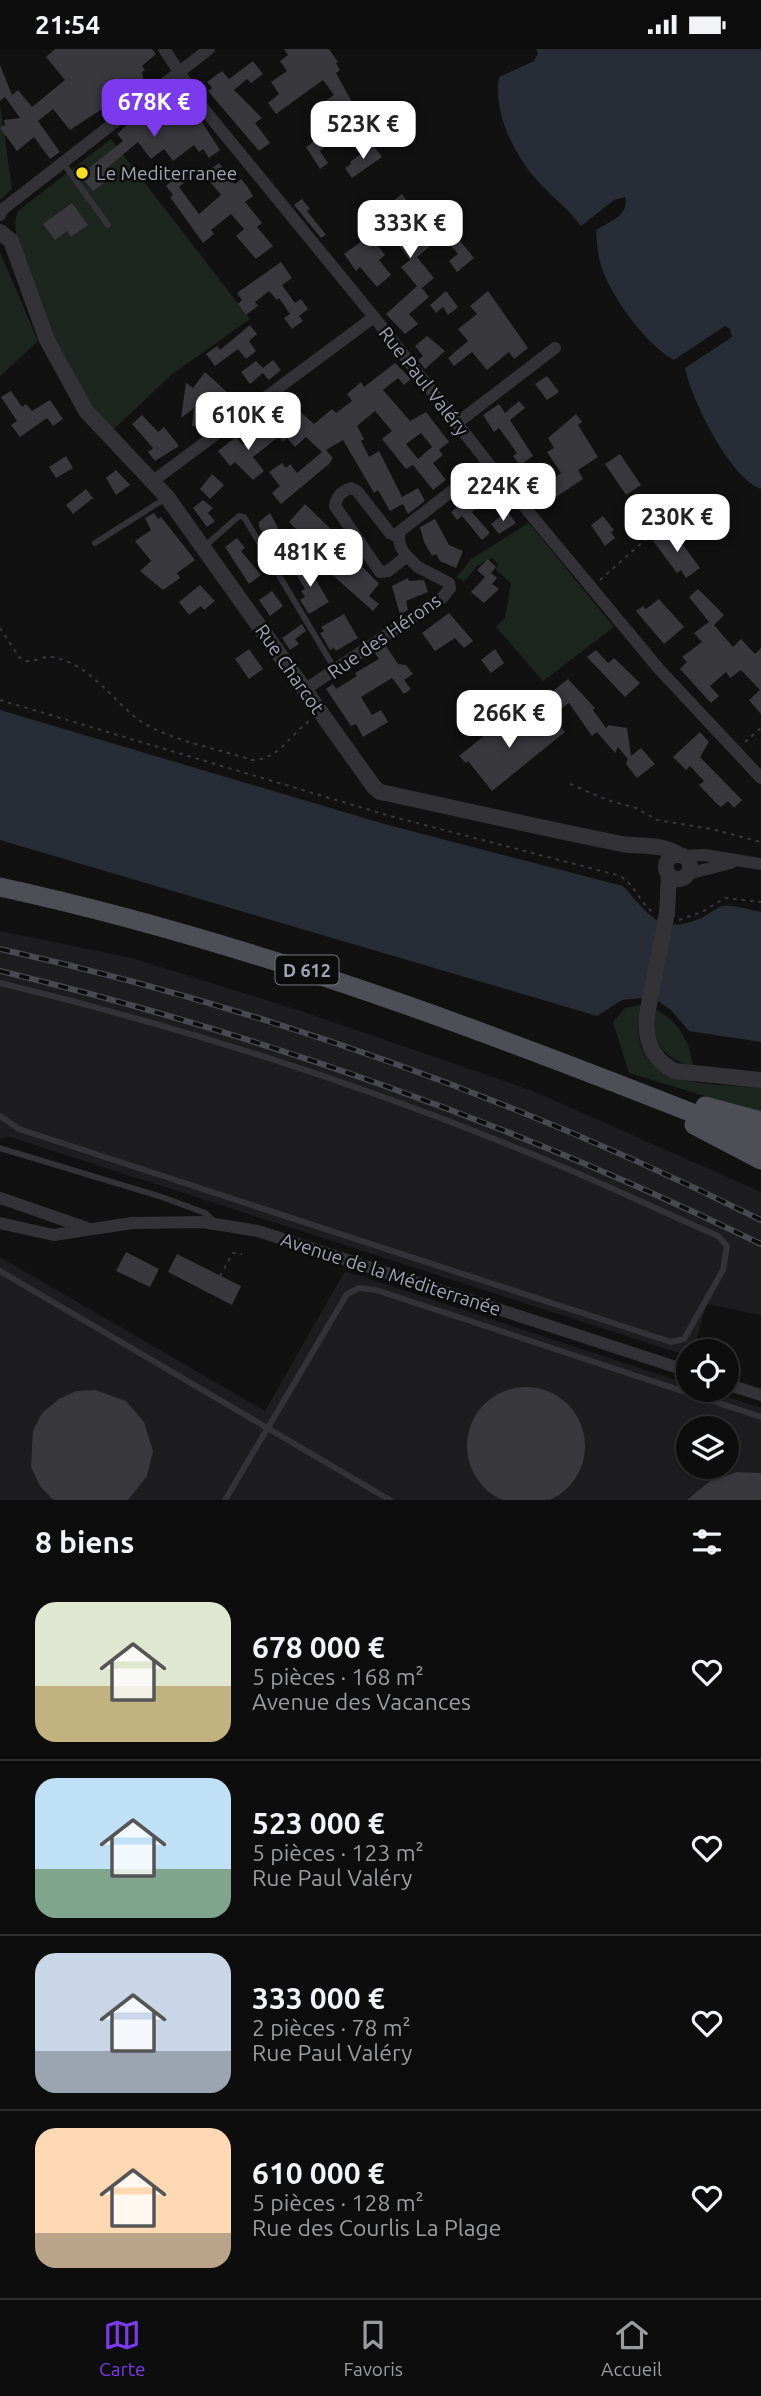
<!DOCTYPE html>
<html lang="fr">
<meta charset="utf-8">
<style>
:root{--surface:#0d0d0e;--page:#1b1b1c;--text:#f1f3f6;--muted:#9a9c9e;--line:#2d2d2e;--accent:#7c3aed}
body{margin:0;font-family:Ubuntu,sans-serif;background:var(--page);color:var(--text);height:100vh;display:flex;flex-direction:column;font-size:26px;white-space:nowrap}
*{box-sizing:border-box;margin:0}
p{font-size:23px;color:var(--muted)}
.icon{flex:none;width:38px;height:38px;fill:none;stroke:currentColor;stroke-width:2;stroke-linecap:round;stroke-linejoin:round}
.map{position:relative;height:1451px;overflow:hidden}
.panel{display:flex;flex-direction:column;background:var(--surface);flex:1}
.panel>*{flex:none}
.fabs{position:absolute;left:676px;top:1290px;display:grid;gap:14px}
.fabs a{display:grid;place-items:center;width:63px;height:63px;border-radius:50%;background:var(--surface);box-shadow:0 2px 5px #0004,0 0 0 2px var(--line);font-size:35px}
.price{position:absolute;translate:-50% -60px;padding:0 16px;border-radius:14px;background:#fff;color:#222;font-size:23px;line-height:46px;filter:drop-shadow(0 2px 4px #0008)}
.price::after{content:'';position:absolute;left:50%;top:42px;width:21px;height:16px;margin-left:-10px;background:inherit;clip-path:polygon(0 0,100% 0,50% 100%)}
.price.active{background:var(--accent);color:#fff}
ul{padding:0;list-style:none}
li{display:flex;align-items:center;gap:21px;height:175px;padding:0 35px}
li+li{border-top:2px solid var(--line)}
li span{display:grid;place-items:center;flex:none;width:196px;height:140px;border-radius:21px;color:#555}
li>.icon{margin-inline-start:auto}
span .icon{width:84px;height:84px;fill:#fffc;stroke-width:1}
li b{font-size:30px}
h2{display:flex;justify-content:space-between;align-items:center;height:84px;padding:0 35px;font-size:30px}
.status{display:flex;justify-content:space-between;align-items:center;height:49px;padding:0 35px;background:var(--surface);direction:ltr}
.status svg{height:19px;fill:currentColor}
.dock{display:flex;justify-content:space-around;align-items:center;height:98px;border-top:2px solid var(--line);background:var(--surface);font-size:19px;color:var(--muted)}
.dock a{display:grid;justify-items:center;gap:4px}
.dock .active{color:var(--accent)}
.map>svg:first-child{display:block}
.built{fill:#1d1d1f;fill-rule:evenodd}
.green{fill:#1d251f}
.water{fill:#272c36}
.building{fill:#38383d;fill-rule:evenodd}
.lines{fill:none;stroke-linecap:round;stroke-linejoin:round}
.path{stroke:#38383e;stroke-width:2;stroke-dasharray:3.5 5;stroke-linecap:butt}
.service{stroke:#323237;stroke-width:6}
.minor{stroke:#323237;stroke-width:12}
.tertiary{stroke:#323237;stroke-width:16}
.primary{stroke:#4e4e57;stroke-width:19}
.rail-casing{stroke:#494951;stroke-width:6}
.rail{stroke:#0c0c0d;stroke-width:3.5;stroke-dasharray:10;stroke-linecap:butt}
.tertiary-bridge{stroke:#323237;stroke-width:16}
.poi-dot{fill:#f9df22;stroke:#0c0c0d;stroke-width:2.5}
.labels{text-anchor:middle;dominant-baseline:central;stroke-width:5;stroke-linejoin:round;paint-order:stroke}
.shield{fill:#0c0c0d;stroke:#747682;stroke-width:2}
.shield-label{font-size:18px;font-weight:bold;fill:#a1a3b4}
.poi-label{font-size:19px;fill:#a1a3b4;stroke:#0c0c0d;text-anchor:start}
.street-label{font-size:19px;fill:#a1a3b4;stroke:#0c0c0d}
</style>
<div class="status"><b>21:54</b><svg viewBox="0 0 49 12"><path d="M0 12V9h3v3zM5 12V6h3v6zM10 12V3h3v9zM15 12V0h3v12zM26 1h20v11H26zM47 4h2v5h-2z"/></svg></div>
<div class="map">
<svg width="761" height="1451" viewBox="0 0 761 1451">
<rect width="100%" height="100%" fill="#111112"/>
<path class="built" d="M0 882 132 909 301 962 533 1042 761 1143V1266L707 1255 693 1302H688V1307L10 1088 0 1090Z
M0 1208 265 1362 345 1222 688 1335V1340L705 1341 761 1359V1451H0ZM688 1379H726V1418H688Z"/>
<path class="green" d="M0 55 12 140 0 151Z
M111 90 250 270 171 326 112 382C81 352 0 202 18 162Z
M0 203 38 292 0 327Z
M529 474 614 578 543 632 496 578 505 569 511 534 496 521 498 515 492 509 477 517 464 533 457 528 471 510Z
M641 956C672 963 689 986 693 1017 670 1012 651 997 655 971L639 969C630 1041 713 1034 761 1039V1064L629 1024 613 973 625 959Z"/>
<path class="water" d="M536 0H761V440C729 428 692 351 685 319L732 288 730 280 725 277 674 311C646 295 617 255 604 225 598 211 597 196 596 181 609 173 630 166 625 148L614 151 581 177C568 159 550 146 535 129 513 103 493 62 499 28L534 12 538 4Z
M0 661 388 776 623 837C647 862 657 887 699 870 707 867 715 859 723 857 735 856 750 861 761 863V993L689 982 671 961 652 948 622 951 597 967 0 791Z"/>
<path class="building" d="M55 0H152L156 5 142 17 145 21 142 23 145 38 137 45 131 46 128 43 70 81 53 60 38 72 60 103 50 110 34 88 17 102 0 79 5 76 4 71 20 69 5 48 0 52V16L12 46 18 41 32 58 65 31 46 8Z
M284 0H329L338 13 336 14 340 21 336 24 353 55 337 67 346 79 337 85 328 74 321 78 310 62 334 46 323 31 276 65 268 54 279 45 271 33 287 22 280 12 288 6Z
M253 12 263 25 251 34 247 30 234 41 262 69 255 74 270 94 259 102 208 42 212 39 207 33 222 22 229 30Z
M167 50 187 76 198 67 220 101 209 109 203 100 199 103 194 96 173 112 164 100 151 110 138 93 106 120 112 128 93 142 80 126 123 92 117 85 139 65 155 53Z
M317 90 324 99 320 102 328 114 320 120 306 98Z
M373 96 382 108 352 129 345 119 351 115 350 113Z
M219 114 235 135 241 130 247 137 253 147 245 153 262 174 257 178 273 197 256 210 236 187 244 180 231 165 211 181 214 185 203 194 170 148 173 146 166 137 183 121 189 130 179 138 199 165 221 146 204 125Z
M402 145 412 159 416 156 424 167 418 172 435 193 417 208 434 229 422 239 429 248 409 265 418 275 405 285 386 265 417 237 401 218 410 211 395 191 405 183 384 159Z
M302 150 310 160 307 162 326 186 321 189 294 156Z
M72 154 88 176 71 188 67 182 55 191 43 175Z
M452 182 474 209 457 223 449 212 458 205 444 188Z
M366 189 370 195 374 192 385 206 379 211 391 226 377 238 360 218 356 222 344 205Z
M281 213 292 229 282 236 295 254 301 250 308 260 299 267 303 272 292 280 284 269 290 265 279 249 277 251 269 242 255 253 258 257 246 266 238 255 242 251 237 244Z
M446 242 458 258 448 266 443 258 436 264 430 256Z
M488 242 528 299 514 310 509 303 487 321 472 303 454 317 448 309 468 292 458 280 477 265 470 257Z
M250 276 257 285 249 292 256 302 246 310 238 300 215 317 206 305 217 297 220 301Z
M427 287 445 302 425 320 418 311 423 307 415 297Z
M273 311 281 321 269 331 263 324 250 335 241 323 256 312 263 319Z
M395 314 411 330 404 336 398 329 383 341 410 372 426 363 449 393 439 401 443 406 433 414 446 431 433 441 413 416 406 420 382 390 392 382 375 362 357 377 364 390 361 392 369 408 379 402 402 448 418 439 425 452 408 465 403 455 390 462 378 441 374 444 343 391 326 401 333 409 329 415 281 455 272 444 280 437 269 423 282 414 286 419 290 415 297 424 322 403 306 388 295 398 287 389 283 393 275 383 291 370 285 362 293 356 314 375 332 360 336 364 352 352 347 345 361 333 364 338ZM421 384 432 398 418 410 406 395Z
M205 323 228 344 209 368 204 367 203 378 192 377 194 359 181 369 186 334 193 339Z
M547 327 559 343 547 351 535 335Z
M11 342 22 358 26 355 32 362 50 351 63 370 53 377 47 369 20 388 11 376 17 372 1 348Z
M519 352 525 359 510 371 533 407 520 416 513 407 517 404 499 379 494 383 483 366 499 355 505 364Z
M576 365 582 373 578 376 598 408 578 421 583 430 544 456 533 445 528 448 512 429 521 423 529 434 525 428 532 424 542 438 561 424 547 403 554 399 548 389Z
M142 366 158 383 164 378 179 397 155 412 148 403 153 399 132 375Z
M267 377 277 389 253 408 264 422 253 431 235 413 230 417 218 402 236 388 243 396Z
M620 405 641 436 626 446 605 415Z
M66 407 73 419 56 429 49 418Z
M116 421 130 436 116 446 106 429Z
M212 425 224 436 210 450 200 440Z
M488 432 497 443 472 463 490 484 482 491 462 467 457 471 451 463Z
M86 440 93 449 73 465 66 456Z
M203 451 213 459 208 464 215 472 207 478 193 459Z
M305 455 340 489 330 500 352 518 357 512 379 535 369 547 379 555 373 562 329 523 333 519 329 513 289 473Z
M507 462 516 474 499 485 491 475Z
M154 464 158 470 161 468 195 511 177 524 180 529 163 541 140 522 151 512 135 492 151 481 145 469Z
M270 464 290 501 277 509 259 478V473Z
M603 467 614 481 611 483 615 489 605 497 591 476Z
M435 470 449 496 463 502 456 519 440 512 436 505 432 507 424 493 420 478Z
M673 482 700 519 686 529 681 521 677 524 653 492 661 484 665 489Z
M237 489 245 499 241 502 261 526 249 535 225 498Z
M488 510 496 518 491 524 497 529 492 535 499 540 484 554 471 543 485 528 477 521Z
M304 511 329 553 309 565 300 551 305 548 301 542 305 540 292 518Z
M408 529 409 532 424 531 428 543 406 552 408 561 400 566 392 537Z
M200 536 215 552 204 561 201 557 189 566 179 553Z
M698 540 724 566 714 576 733 598 741 590 755 605 761 599V665L749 651 760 641 741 621 730 629 726 623 710 637 719 647 711 654 680 620 687 613 682 608 702 593 694 584 709 573 689 548Z
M272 542 283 557 270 567 259 551Z
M659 550 684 578 664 595 636 562 643 557 646 560Z
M449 564 473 592 464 599 455 589 435 602 422 584Z
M344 565 358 589 336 602 334 599 330 601 320 584 324 582 321 578Z
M302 575 306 582 295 590 299 595 290 601 282 589Z
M386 597 398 615 406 616 413 625 404 631 411 640 404 645 392 629 361 648 372 666 381 661 388 673 363 688 356 675 351 677 326 640 333 635 336 640 357 627 355 624 379 610 375 604Z
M249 600 263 620 249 630 235 610Z
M495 600 504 614 491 624 481 611Z
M596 601 608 614 614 609 640 634 625 648 587 608Z
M568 630 595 659 593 661 606 679 609 676 627 679 631 707 641 699 655 715 637 729 626 715 628 710 618 698 615 704 597 683 592 687 569 654 555 664 543 650Z
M551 665 565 683 492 742 468 712 466 714 459 707 506 669 523 687Z
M700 683 709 693 700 708 742 751 734 759 728 752 721 758 716 754 699 736 704 732 690 717 686 721 673 708Z
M126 1203 159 1220 150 1238 116 1222Z
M177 1205 241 1237 232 1256 168 1223Z
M467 1397a59 59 0 1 1 118 0a59 59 0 1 1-118 0Z
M95 1341 126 1352 144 1373 153 1402 147 1427 128 1451H53L40 1437 31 1418 33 1382 42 1364 59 1350 76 1342Z
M737 1423 761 1424V1451H687L710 1432Z"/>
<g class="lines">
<path class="path" d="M600 531 646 490 679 468
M0 579 19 608 26 612C35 613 43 607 52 608 89 614 112 651 139 671 167 691 219 700 252 711 278 711 289 687 309 672
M0 651 390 767 617 826C634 832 638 853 654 864
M745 693 761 679
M570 735 607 751 636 759 657 771 711 780 761 793
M679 871 702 863 725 849 761 853
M220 1227 233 1204 242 1205"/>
<path class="service" d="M63 114 108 176
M95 494 166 449
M205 497 239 467 244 468 335 620
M0 934C178 977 354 1032 524 1102 590 1128 654 1159 718 1187L727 1197 723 1221 684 1290 671 1293 19 1080 0 1067
M0 1099 162 1148 205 1164 215 1173
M0 1222 390 1451
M225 1451 347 1245 359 1239 376 1241 761 1368"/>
<path class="minor" d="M164 0 203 59 374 268 488 414 659 620 761 729
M0 166 3 160 209 0
M457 374 555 299
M153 432 374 268
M399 488 390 484 357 442 351 439C341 443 337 446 335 457L380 523 388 522 407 507C400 500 398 493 399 483L488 414
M306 640 443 548 450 539 449 534 418 518 407 507
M682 807 705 806 761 815
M687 825 731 814
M0 1149 87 1179
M0 1174 54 1186 132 1174 202 1173 258 1182 688 1322
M726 1335 761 1346"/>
<path class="tertiary" d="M0 183 11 192 47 291 86 362 167 448 374 738 380 743C461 760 541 779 622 795 640 798 663 794 679 806
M666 818a12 12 0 1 1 24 0a12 12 0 1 1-24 0Z
M667 864 669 826
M649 955C643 983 647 1008 675 1022L761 1031"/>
<path class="primary" d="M0 838C262 895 512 992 761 1091
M705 1057 761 1072
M694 1076 761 1111"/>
<g class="rail-casing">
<path id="rail" d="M0 900C262 959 520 1051 761 1171
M0 922C264 986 517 1076 761 1195"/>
</g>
<use href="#rail" class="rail"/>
<path class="tertiary-bridge" d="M649 955 667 864"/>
</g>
<circle class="poi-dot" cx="82" cy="124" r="7"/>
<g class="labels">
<rect class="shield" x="275.5" y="906.5" width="63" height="29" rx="5"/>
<g class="shield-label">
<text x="307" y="921">D 612</text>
</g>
<g class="poi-label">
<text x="96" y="124">Le Mediterranee</text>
</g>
<g class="street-label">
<text transform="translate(424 332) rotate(52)">Rue Paul Valéry</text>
<text transform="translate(384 587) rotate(-35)">Rue des Hérons</text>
<text transform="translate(290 620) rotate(55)">Rue Charcot</text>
<text transform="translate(391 1225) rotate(18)">Avenue de la Méditerranée</text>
</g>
</g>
</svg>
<div class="fabs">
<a><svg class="icon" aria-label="locate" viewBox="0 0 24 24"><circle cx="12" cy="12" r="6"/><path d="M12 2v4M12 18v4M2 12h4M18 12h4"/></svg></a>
<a><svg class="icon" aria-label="layers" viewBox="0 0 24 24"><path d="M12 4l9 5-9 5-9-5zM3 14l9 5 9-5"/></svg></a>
</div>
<b class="price active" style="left:154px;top:90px">678K €</b>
<b class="price" style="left:363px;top:112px">523K €</b>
<b class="price" style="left:410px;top:211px">333K €</b>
<b class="price" style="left:248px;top:403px">610K €</b>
<b class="price" style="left:503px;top:474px">224K €</b>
<b class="price" style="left:677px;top:505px">230K €</b>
<b class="price" style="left:310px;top:540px">481K €</b>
<b class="price" style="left:509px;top:701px">266K €</b>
</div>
<section class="panel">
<h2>8 biens<svg class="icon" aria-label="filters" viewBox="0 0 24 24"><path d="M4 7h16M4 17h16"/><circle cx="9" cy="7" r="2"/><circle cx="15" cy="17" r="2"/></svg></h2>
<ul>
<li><span style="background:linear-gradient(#dfe7d0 60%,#c2b280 0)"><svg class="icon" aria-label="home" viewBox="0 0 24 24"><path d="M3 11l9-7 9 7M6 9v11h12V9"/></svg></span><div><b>678 000 €</b><p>5 pièces · 168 m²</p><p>Avenue des Vacances</p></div><svg class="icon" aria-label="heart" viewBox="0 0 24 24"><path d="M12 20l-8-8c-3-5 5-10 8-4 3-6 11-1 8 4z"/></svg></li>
<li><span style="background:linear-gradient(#bfe0f5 65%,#7fa58c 0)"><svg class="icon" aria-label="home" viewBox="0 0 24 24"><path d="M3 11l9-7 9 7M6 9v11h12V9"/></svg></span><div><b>523 000 €</b><p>5 pièces · 123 m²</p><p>Rue Paul Valéry</p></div><svg class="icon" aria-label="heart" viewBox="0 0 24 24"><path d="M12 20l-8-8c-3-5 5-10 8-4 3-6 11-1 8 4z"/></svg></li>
<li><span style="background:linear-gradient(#c9d6e8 70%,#9aa5b1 0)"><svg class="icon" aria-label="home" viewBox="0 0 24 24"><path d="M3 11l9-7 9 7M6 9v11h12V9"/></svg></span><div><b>333 000 €</b><p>2 pièces · 78 m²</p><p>Rue Paul Valéry</p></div><svg class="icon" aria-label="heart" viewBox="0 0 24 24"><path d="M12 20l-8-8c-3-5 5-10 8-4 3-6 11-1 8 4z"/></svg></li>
<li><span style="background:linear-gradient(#ffd9b3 75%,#b9a48a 0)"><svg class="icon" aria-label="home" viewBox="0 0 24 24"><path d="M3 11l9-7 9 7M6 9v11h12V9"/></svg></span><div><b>610 000 €</b><p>5 pièces · 128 m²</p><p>Rue des Courlis La Plage</p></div><svg class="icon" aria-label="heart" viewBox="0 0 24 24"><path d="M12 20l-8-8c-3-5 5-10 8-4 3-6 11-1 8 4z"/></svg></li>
</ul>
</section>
<nav class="dock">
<a class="active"><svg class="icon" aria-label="map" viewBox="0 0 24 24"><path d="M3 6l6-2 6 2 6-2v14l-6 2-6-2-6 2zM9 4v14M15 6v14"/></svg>Carte</a>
<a><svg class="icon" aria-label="saved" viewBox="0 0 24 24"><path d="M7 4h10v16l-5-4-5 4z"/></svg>Favoris</a>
<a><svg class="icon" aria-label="home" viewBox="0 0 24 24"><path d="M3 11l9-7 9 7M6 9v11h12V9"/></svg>Accueil</a>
</nav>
